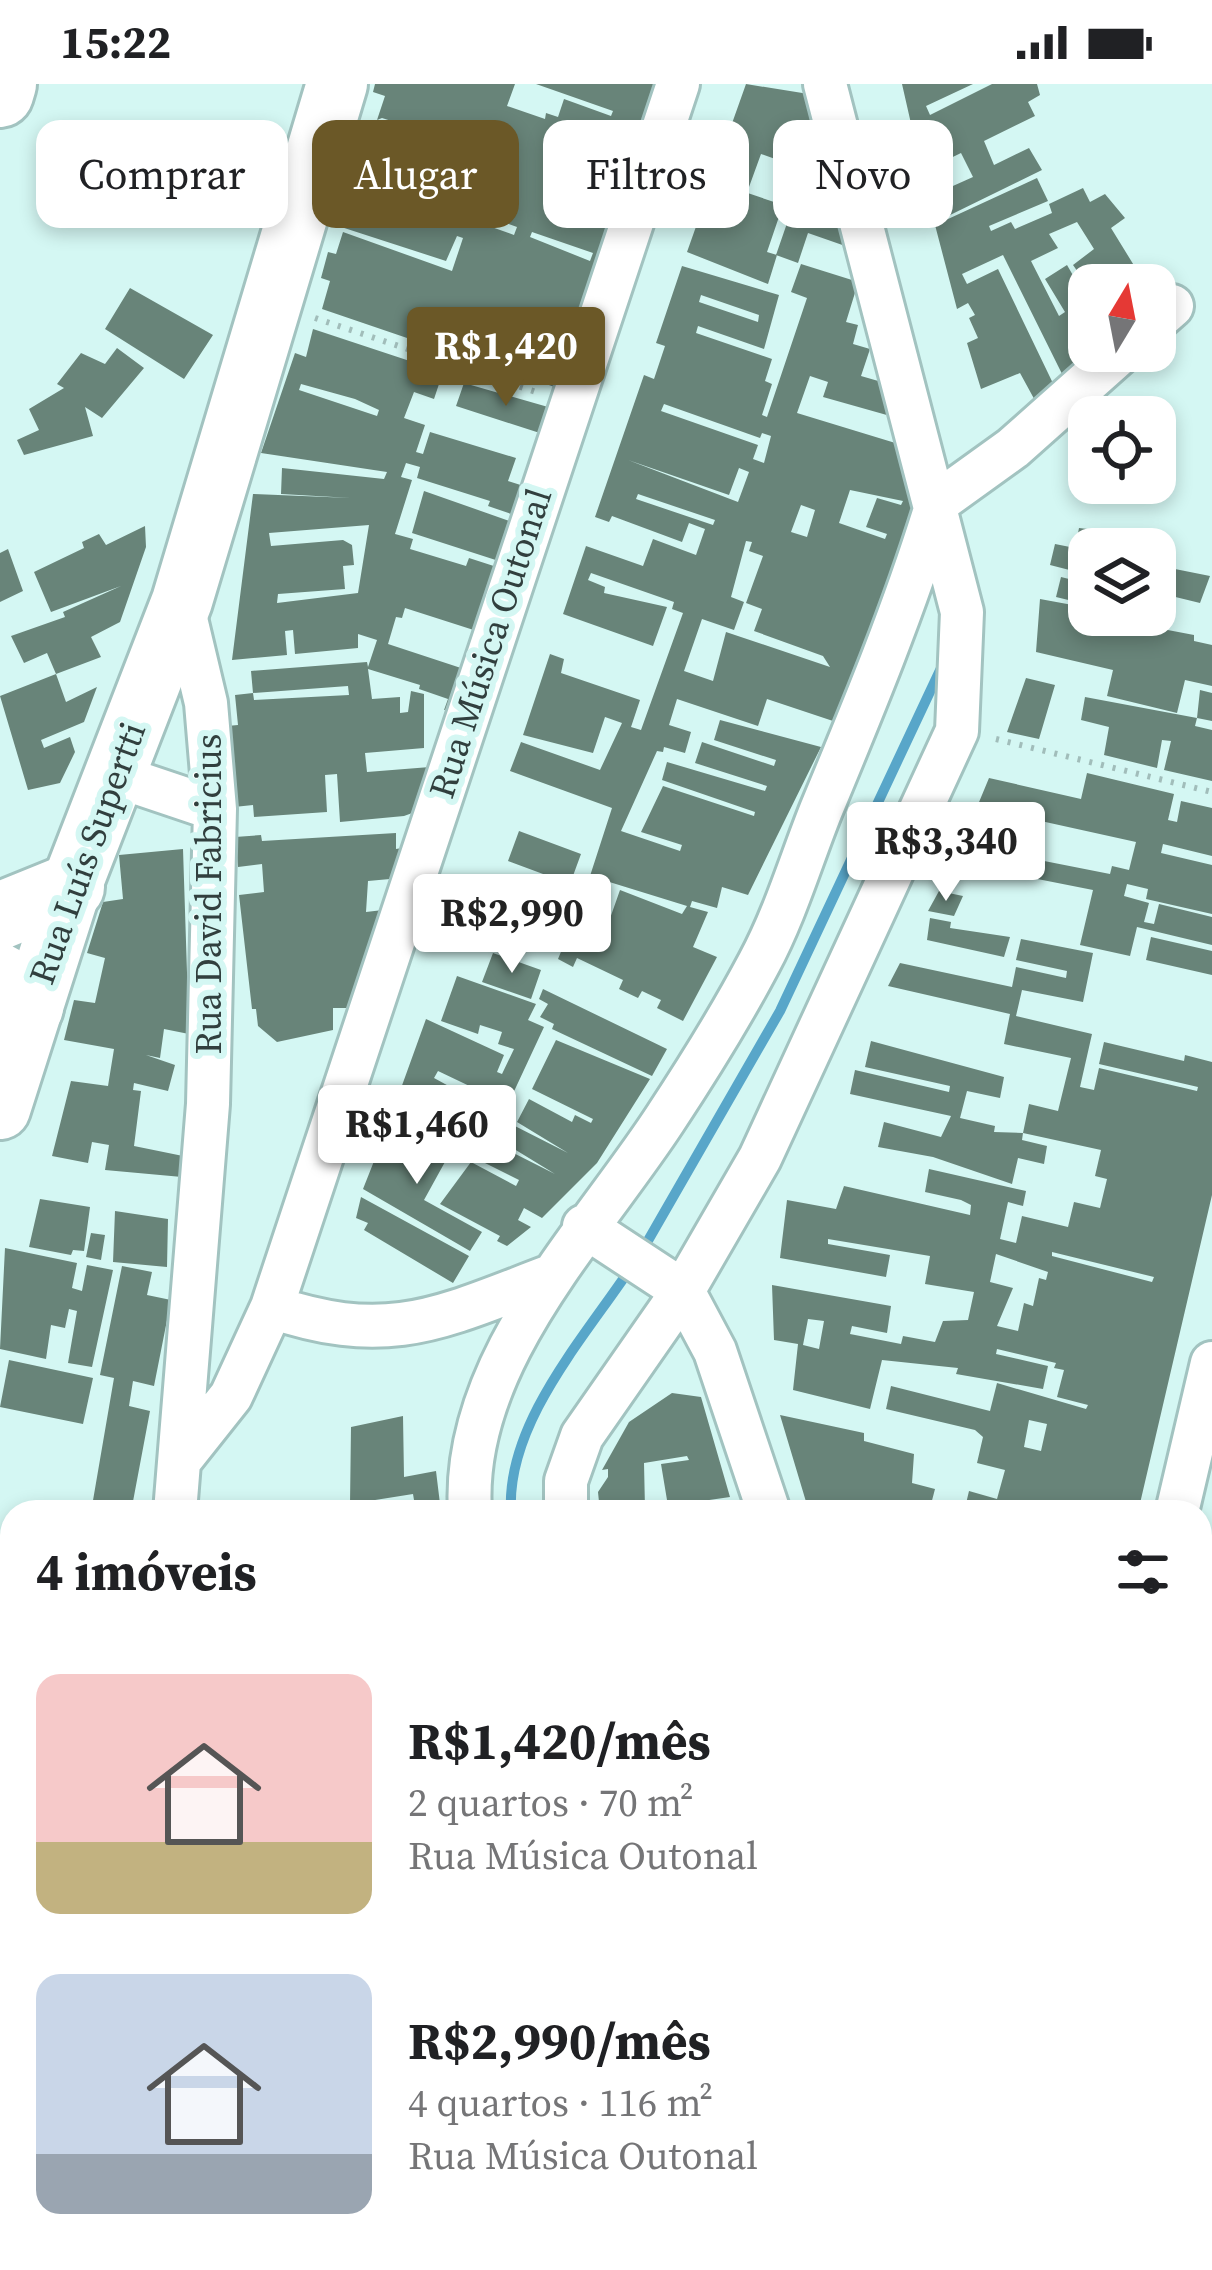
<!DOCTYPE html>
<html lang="pt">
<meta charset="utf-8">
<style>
:root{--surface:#fff;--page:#f2f2f2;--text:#202124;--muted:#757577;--accent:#6b5827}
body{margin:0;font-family:"Source Serif 4",serif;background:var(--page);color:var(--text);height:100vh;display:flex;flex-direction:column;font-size:45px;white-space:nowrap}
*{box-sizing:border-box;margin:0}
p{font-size:39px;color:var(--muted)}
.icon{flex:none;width:66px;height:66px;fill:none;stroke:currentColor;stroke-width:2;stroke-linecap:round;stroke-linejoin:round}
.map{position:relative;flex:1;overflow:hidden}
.panel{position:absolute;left:0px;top:1416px;width:1212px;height:771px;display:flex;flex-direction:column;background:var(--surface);border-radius:36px 36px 0 0;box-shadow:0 6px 18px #0003}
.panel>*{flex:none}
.hud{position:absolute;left:36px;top:36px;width:1140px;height:108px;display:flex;gap:24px}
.needle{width:78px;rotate:10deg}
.tools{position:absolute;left:1068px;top:180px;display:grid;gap:24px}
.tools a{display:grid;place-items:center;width:108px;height:108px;border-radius:24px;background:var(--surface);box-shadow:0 6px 18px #0003;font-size:60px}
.price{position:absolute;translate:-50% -102px;padding:0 27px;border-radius:12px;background:#fff;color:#222;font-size:39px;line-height:78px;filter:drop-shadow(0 3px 6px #0008)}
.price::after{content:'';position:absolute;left:50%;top:72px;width:36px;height:27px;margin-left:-18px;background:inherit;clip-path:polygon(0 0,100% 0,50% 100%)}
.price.on{background:var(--accent);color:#fff}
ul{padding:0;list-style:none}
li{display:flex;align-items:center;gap:36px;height:300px;padding:0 36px}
li span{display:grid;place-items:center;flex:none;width:336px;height:240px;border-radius:24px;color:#555}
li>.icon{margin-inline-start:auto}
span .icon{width:144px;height:144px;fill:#fffc;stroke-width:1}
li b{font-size:51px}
h2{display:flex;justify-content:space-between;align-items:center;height:144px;padding:0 36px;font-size:51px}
.chip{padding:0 42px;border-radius:24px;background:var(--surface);box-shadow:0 6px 18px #0003;font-size:42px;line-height:108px}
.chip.on{background:var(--accent);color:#fff}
.status{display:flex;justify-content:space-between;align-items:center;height:84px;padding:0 60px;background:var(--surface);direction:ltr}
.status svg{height:33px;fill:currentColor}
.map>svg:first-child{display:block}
.built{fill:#bfebe8}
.green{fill:#acdfb3}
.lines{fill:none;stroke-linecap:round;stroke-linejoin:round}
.stream{stroke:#58a6c9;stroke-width:10}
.building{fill:#688479;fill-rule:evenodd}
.street-casing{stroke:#a2c3c0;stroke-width:48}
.secondary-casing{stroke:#a2c3c0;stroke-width:66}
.primary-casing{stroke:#a2c3c0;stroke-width:72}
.path{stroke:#a1bdba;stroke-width:6;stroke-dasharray:3 9;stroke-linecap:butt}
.street{stroke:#fff;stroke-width:42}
.secondary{stroke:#fff;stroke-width:60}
.primary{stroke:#fff;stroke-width:66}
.labels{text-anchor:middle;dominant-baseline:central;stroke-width:12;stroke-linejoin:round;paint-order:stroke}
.street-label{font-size:36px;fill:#313f3e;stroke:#d4f7f3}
</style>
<div class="status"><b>15:22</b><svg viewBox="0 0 49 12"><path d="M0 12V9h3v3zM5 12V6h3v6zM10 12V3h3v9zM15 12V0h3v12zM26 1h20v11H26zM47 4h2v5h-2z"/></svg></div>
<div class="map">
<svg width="1212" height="2186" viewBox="0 0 1212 2186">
<rect width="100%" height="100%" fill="#d4f7f3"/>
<path class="built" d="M1212 1958V2186H978L983 2175H1200V1968Z"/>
<path class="green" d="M1212 1817V1958L1200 1968V1827Z"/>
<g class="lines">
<path class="stream" d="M642 1167 780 927 943 580
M511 1428C506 1339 585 1253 632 1182
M627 2175 629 2186"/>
</g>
<path class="building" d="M375 0H515L507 22 545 35 546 29 558 33 564 15 611 32 613 27 536 0H668L644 68 564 41 561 51 573 55 569 70 555 65 547 93 553 95 550 103 575 111 577 104 585 107 583 113 600 120 602 113 625 121 567 307 419 258 427 231 418 228 410 255 322 225 330 197 321 194 328 168 336 170 343 148 452 187 463 154 457 152 446 177 335 141 365 37 445 65 439 87 480 101 491 69 382 34 377 36 385 12 373 8ZM472 127 517 143 514 151 469 135ZM532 148 593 169 590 177 530 153Z
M746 0 821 12 845 100 761 70 749 103 714 90Z
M902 0H973L926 22 930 31 992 0H1037L1040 11 1028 18 1035 32 984 57 994 81 1029 64 1042 86 946 133 935 110 973 93 961 69 922 88Z
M1037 94 1048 117 989 142 991 147 1011 138 1015 145 1052 129 1049 120 1083 104 1090 118 1105 110 1125 134 1111 144 1146 201H1087L1073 181 1094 165 1077 138 1049 150 1058 164 1031 177 1059 232 1065 228 1045 195 1067 181 1089 219V267H1118L1071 308 1003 171 962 190 967 200 998 185 1061 316 1044 333 1020 289 981 305 967 259 978 254 969 234 975 231 968 219 957 225 935 141Z
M724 101 783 121 767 168 777 171 768 200 687 168 704 120 716 124Z
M794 119 858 143V199L846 238 858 241 853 260 870 265 861 292 899 303 908 337 823 313 828 298 810 292 797 329 915 365 925 401 879 538 833 637 767 615 758 642 677 615 669 641 691 648 685 669 664 663 663 668 657 667 621 747 680 767 682 761 641 748 663 702 754 732 755 728 662 696 667 678 765 707 767 702 695 679 702 658 774 682 776 676 714 656 720 636 821 663 748 811 722 803 717 824 692 817 690 823 708 828 693 863 717 873 683 937 657 924 661 916 642 907 638 914 619 905 623 896 577 874 573 883 558 875 582 817 600 825 587 853 601 860 620 806 682 830 687 822 590 792 612 724 510 687 521 658 600 686 622 639 605 633 593 669 523 651 550 570 564 575 561 589 640 616 631 643 641 646 683 529 672 525 674 518 591 489 588 496 605 503 604 509 667 523 653 562 563 530 586 462 643 482 653 455 696 471 705 445 689 439 682 458 612 432 609 438 595 433 644 291 654 295 665 262 656 259 682 182 779 211 764 265 698 242 696 249 772 275 765 297 772 300 762 331 767 333 807 214 791 208 801 180 852 196 851 164 808 149 798 179 776 171ZM701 211 759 231 758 238 699 218ZM664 320 760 354 762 349 771 352 764 379 753 375 758 361 661 327ZM628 376 729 411 739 384 749 388 738 418ZM850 406 903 417 901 421 877 414 866 443 887 450 885 455 839 439ZM638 410 715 436 713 441 636 415ZM801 421 815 426 807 453 791 448ZM746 457 752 458 749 467 763 472 746 519 762 525 754 547 823 572 830 583 726 548 713 597 684 587 702 535 734 546 744 518 731 513Z
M130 204 213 251 184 295 105 245Z
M313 245 443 288 434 315 414 308 404 334 425 341 416 368 423 370 430 348 516 374 508 397 530 404 520 433 488 422 490 417 417 394 420 383 406 379 401 393 412 396 395 450 413 455 410 465 466 482 469 474 503 485 483 549 405 524 402 534 396 533 388 560 467 586 452 625 444 626 448 615 419 605 420 601 368 585 372 615 400 613V629L408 628 411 607 424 610V664L365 669 367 688 430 683 415 728 404 732 340 738 337 690 325 691 327 728 254 733 253 721 234 723 227 642 238 641 235 611 253 609 254 616 349 611 348 602 253 609 251 587 367 578 368 583 377 556 358 550V564L295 570 293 546 285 547 287 571 232 576 253 410 351 414 281 410 282 384 384 395 387 388 261 369 295 269 306 273ZM301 300 355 315 379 326 377 332 299 306ZM369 441 358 509 277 519 278 510 345 505 343 482 354 481 352 461 343 456 271 462 269 449Z
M117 264 144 284 102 334 85 323 93 352 24 371 17 356 39 346 29 325 64 304 57 300 81 269 105 280Z
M464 299 555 325 546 351 456 322Z
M424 407 518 440 505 479 412 449Z
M145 442 146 463 120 538 91 553 101 573 56 590 47 569 24 579 11 552 65 533 63 528 121 502 51 528 34 488 84 464 82 458 99 450 106 461Z
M1079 444 1155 453 1152 465H1089V491L1050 481 1055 460 1075 464Z
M8 465 23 507 0 518V469Z
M1155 481 1210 492 1200 519 1155 508Z
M1061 493 1089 500V521L1056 513Z
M1040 515 1078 522 1089 531 1194 551V557L1212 561V602L1185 596 1177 629 1107 612 1113 586 1036 568Z
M56 590 66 618 97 603 84 638 41 656 44 664 70 653 75 668 60 699 28 706 0 612Z
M1026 594 1055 601 1039 655 1007 648Z
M1200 606 1212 609V637L1197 634 1195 642 1212 646V697L1164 686 1171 657 1162 656 1157 684 1104 671 1109 643 1081 636 1085 613 1197 634Z
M1087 689 1174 710 1168 736 1177 738 1181 717 1212 724V772L1163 760 1161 769 1212 781V830L1146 815 1148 805 1127 800 1124 812 1149 819 1144 838 1154 840 1159 820 1212 833V861L1137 843 1130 872 1080 861 1093 806 952 778 964 751 1029 774 1110 790 1112 782 1129 786 1136 758 977 723 989 694 1081 715Z
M519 747 581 770 570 800 508 777Z
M396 749V765L402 764 390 795 368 797 366 828 383 826 350 924H333V946L277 958 258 942 256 925H252L239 811 264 808 262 780 238 783 235 753 261 751 262 757Z
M183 765 189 950 164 945 160 974 146 971 175 981 168 1007 134 999 133 1006 141 1007 134 1062 183 1072 182 1093 105 1086 109 1061 92 1058 88 1079 52 1072 71 997 108 1002 114 965 64 956 74 916 95 919 105 874 87 869 103 818 123 815 119 771Z
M939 807 963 812 954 832 928 827Z
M489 830 517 844 510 867 480 857Z
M930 834 951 838 950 844 1010 853 1004 873 927 856Z
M1151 853 1212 867V891L1146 876Z
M1021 855 1093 869 1083 918 1022 906 1016 932 1092 950 1080 1003 1094 1006 1099 984 1197 1007 1198 1003 1099 980 1104 958 1184 977 1185 971 1212 978V1111L1138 1428H964L969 1407 997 1415 1005 1386 977 1379 983 1353 975 1346 886 1325 891 1302 990 1327 997 1299 1086 1325 1088 1321 1057 1313 1064 1286 1054 1284 1056 1279 997 1265 996 1270 1048 1282 1043 1305 956 1290 958 1284 882 1276 870 1325 793 1306 798 1260 774 1256 772 1201 891 1222 887 1249 852 1242 850 1250 901 1260 903 1252 935 1258 943 1237 968 1236 974 1208 925 1200 930 1172 828 1155V1160L890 1171 886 1193 780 1174 787 1116 836 1125 844 1102 970 1131 971 1121 961 1116 925 1108 929 1085 1026 1107 1023 1122 1008 1118 1000 1155 1016 1159 1022 1132 1068 1143 1074 1118 1100 1124 1107 1095 1095 1092 1101 1066 1023 1049 1029 1020 1058 1027 1071 974 1004 960 1010 930 888 902 900 879 1012 903 1016 883 1066 894 1067 887 1016 876ZM1052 1168 1154 1193 1152 1198 1052 1172ZM996 1170 1048 1188 1046 1196 1039 1194 1033 1222 1024 1219 1018 1247 997 1242 1013 1204 990 1198ZM808 1235 824 1237 819 1265 803 1261ZM1029 1336 1047 1340 1041 1367 1024 1363Z
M493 869 541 886 531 915 482 898Z
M457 892 536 920 528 936 544 943 503 1031 511 1035 509 1039 568 1069 517 1038 529 1015 572 1038 575 1031 591 1039 593 1035 532 1005 556 956 650 995 597 1079 542 1134 524 1124 518 1136 531 1143 507 1162 497 1157 500 1152 440 1120 471 1078 460 1071 462 1067 411 1039 422 1019 400 1007 426 935 504 971 497 988 502 990 514 965 498 960 502 948 480 941 478 950 441 937ZM438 987 482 1008 478 1018 434 994ZM487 1023 498 1028 488 1049 555 1090 486 1055 475 1074 519 1096 516 1102 471 1078Z
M543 905 667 965 652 992 552 945 554 940 540 933 548 920 539 915Z
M871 957 1004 993 1000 1014 967 1007 960 1034 995 1042 994 1048 1023 1049 1022 1056 1047 1062 1044 1080 1018 1074 1012 1100 933 1073 878 1063 884 1038 941 1053 951 1032 850 1010 855 986 949 1008 950 1002 865 983Z
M414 1046 451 1067 424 1116 482 1148 470 1167 363 1105 380 1062 400 1072Z
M361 1113 469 1172 453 1199 364 1146 368 1139 356 1134Z
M40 1115 90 1123 84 1167 73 1166 71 1171 29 1163Z
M115 1127 168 1135 167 1183 113 1178Z
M91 1149 105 1151 101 1176 86 1173Z
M5 1164 77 1179 72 1204 82 1207 87 1181 113 1186 92 1283 68 1279 77 1227 69 1225 65 1244 51 1241 46 1275 0 1265Z
M122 1182 152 1188 147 1211 171 1216 154 1302 133 1297 129 1322 150 1327 131 1428H91L114 1294 100 1291Z
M9 1276 93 1294 83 1340 0 1323Z
M672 1309 701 1313 730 1413 668 1422 661 1380 689 1376 687 1372 644 1379 645 1425 600 1428 598 1408 608 1393V1385L602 1386 629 1338Z
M780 1331 864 1349V1357L914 1370 912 1399 935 1405 929 1428H833L807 1421Z
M403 1332 404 1393 436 1387 441 1428H354L414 1416 413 1410 350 1420 351 1343Z
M0 1502 12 1504 4 1547H0Z
M1200 1543 1212 1553V1620L1200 1609Z
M0 1670 12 1673V1773L0 1770V1729L9 1727 0 1725Z
M1200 1684 1212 1695V1754L1203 1762Z
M0 1809 12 1812 7 1848 0 1846Z
M1210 2006 1212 2186H1093L1096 2175H1200V2032L1204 2033Z
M12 2019V2090L0 2086V2036Z
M0 2168 12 2170V2175H93L94 2181 113 2182V2175H204L206 2186H0Z
M277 2175H420L422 2186H279Z
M567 2175 569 2186H444L442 2178Z
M718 2175H917L911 2186H720Z"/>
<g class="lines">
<g class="street-casing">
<path id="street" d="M1155 237 1172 222
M938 418 1013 364 1122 267
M114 691 215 725
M584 1142 683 1207 715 1267 769 1428
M272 1223C390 1263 442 1233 551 1192
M181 1375 231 1312 272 1223 678 0
M175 1428 208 1020 215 725 206 619 182 518
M470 1428C460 1279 590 1150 665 1035 698 985 731 932 759 879 785 831 801 776 821 726 863 625 905 524 937 419
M566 1428V1397L582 1352 683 1207 760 1074 957 647 962 528 825 0
M1177 1428 1212 1279
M1200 1799 1212 1789
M0 1947 12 1924
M241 2175 243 2186
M595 2175 596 2186
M681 2175 683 2186
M944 2186 949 2175"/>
</g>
<g class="secondary-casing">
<path id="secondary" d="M0 1025 71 803 182 517 337 0"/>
</g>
<g class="primary-casing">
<path id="primary" d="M0 10 3 0
M0 832 71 803
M0 893 30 923"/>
</g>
<path class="path" d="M315 234 536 308
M996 655 1212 708"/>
<use href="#street" class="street"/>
<use href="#secondary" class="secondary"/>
<use href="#primary" class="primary"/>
</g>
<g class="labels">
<g class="street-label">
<text transform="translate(490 559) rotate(-72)">Rua Música Outonal</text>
<text transform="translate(87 769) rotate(-70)">Rua Luís Supertti</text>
<text transform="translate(208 810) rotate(-90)">Rua David Fabricius</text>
</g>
</g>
</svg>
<div class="tools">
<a><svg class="needle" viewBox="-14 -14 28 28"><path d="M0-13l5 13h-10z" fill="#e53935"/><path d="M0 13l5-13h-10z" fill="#757577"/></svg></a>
<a><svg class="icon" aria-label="locate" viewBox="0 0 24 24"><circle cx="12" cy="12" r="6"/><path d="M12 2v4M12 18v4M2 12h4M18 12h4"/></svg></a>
<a><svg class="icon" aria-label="layers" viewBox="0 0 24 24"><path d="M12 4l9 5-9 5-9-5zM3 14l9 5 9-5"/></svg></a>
</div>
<b class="price on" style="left:506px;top:325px">R$1,420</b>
<b class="price" style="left:946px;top:820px">R$3,340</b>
<b class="price" style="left:512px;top:892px">R$2,990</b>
<b class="price" style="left:417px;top:1103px">R$1,460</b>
<div class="hud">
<a class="chip">Comprar</a>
<a class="chip on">Alugar</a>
<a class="chip">Filtros</a>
<a class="chip">Novo</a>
</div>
<section class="panel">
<h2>4 imóveis<svg class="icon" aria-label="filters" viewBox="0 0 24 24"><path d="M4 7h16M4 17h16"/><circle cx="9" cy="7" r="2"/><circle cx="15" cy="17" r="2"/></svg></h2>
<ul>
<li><span style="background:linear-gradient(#f6c9c9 70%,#c2b280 0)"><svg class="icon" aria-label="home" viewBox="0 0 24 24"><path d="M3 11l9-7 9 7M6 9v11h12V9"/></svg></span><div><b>R$1,420/mês</b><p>2 quartos · 70 m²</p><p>Rua Música Outonal</p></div></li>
<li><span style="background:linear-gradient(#c9d6e8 75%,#9aa5b1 0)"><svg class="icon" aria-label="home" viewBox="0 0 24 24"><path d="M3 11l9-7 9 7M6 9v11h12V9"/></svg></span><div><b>R$2,990/mês</b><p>4 quartos · 116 m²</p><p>Rua Música Outonal</p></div></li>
</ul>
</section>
</div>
